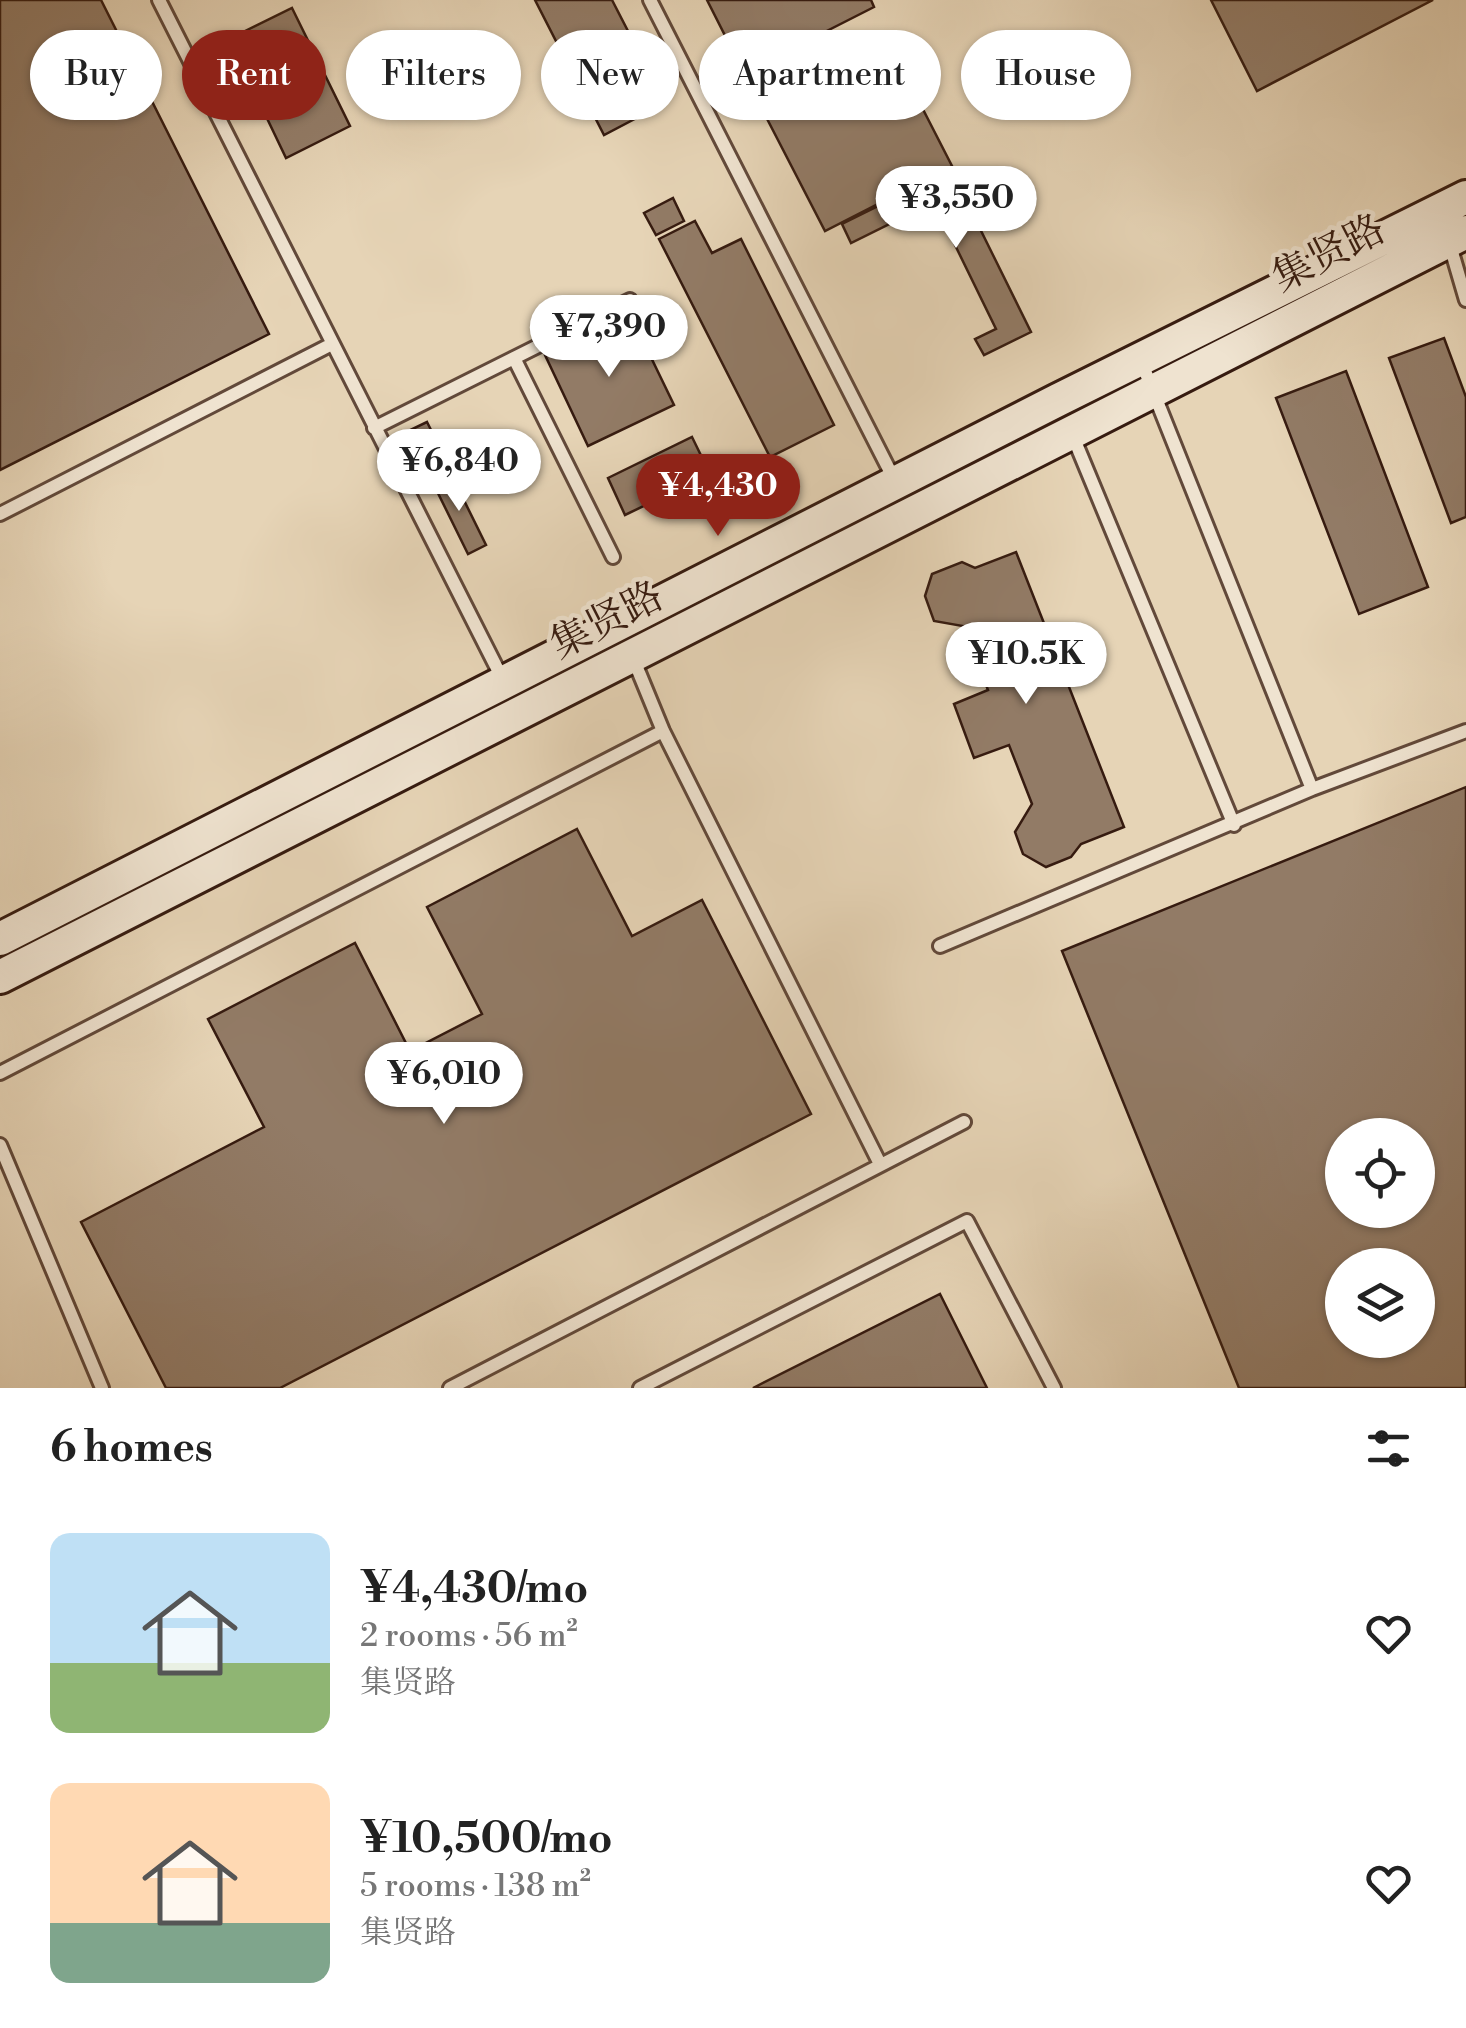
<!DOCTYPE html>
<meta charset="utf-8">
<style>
:root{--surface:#fff;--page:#f2f2f2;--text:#222;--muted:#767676;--accent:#8f2418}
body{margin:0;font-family:"Libre Bodoni","Noto Serif SC",serif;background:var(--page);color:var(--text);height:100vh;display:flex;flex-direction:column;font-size:38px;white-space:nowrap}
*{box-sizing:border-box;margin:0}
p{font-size:32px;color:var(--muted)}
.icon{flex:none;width:55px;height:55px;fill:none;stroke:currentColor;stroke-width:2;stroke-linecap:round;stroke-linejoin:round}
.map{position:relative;height:1388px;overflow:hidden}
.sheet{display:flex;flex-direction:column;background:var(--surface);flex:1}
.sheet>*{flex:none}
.top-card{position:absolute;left:30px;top:30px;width:1408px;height:90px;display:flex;gap:20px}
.fabs{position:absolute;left:1325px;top:1118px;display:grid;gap:20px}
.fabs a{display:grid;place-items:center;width:110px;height:110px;border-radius:50%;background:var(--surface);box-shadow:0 2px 8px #0004;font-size:50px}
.price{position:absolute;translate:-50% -85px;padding:0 22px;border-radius:35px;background:#fff;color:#222;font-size:32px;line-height:65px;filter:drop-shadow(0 2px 5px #0008)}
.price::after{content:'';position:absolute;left:50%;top:60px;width:30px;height:22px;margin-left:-15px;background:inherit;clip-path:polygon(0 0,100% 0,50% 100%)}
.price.on{background:var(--accent);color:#fff}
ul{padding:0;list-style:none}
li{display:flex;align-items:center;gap:30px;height:250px;padding:0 50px}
li span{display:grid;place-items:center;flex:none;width:280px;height:200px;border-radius:20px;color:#555}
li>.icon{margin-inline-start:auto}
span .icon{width:120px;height:120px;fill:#fffc;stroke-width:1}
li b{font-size:42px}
h2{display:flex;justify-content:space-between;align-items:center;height:120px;padding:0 50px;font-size:42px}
.pill{padding:0 35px;border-radius:45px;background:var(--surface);box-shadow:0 2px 8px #0004;font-size:35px;line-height:90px}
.pill.on{background:var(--accent);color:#fff}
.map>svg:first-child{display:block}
.building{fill:#927b66;stroke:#361b10;stroke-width:2.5;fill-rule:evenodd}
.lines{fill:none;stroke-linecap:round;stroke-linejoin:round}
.lane-casing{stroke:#62493a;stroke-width:18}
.secondary-casing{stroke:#361b10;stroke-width:38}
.lane{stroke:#efe3d0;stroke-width:12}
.secondary{stroke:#efe3d0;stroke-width:32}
.labels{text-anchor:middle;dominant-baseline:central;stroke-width:9;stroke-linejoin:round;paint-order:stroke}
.street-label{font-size:40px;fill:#361b10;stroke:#efe3d0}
</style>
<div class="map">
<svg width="1466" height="1388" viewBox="0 0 1466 1388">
<rect width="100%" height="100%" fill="#e6d4b6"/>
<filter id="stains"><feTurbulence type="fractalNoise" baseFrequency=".002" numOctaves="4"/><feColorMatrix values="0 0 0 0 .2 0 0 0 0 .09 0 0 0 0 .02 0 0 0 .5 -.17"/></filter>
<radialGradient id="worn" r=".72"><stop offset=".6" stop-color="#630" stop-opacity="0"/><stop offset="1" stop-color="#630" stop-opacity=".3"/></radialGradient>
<path class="building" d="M0 0H101L269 334 0 470Z
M535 0H612L665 103 604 135Z
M707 0H871L874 7 744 73Z
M1211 0H1433L1257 91Z
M292 8 350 126 286 158 229 39Z
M890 45 952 166 825 231 763 111Z
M951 170 1031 332 984 355 975 339 996 329 934 202 851 243 842 224Z
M673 198 684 221 656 235 644 213Z
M695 221 712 253 741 239 834 425 770 457 659 239Z
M630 314 674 405 588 446 545 355Z
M1444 338 1466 397V517L1451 523 1389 358Z
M1346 371 1428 587 1359 614 1276 398Z
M427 422 443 454 422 465 406 432Z
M692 437 710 474 625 515 608 478Z
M451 474 486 545 468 554 433 483Z
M1016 552 1124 827 1081 844 1071 857 1046 867 1023 854 1015 832 1032 804 1009 745 974 758 954 704 988 690 963 626 934 621 925 596 932 574 962 562 975 568Z
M1466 787V1388H1239L1062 951ZM1342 1135H1418V1210H1342ZM1342 1265H1418V1340H1342Z
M577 829 632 936 702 900 811 1114 280 1388H166L81 1222 264 1127 208 1019 355 943 410 1051 482 1014 427 907Z
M940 1294 987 1388H753Z"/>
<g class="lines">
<g class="lane-casing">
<path id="lane" d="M159 0 503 680
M650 0 896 483
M1449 242 1466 300
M514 358 613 557
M1141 361 1312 789
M374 428 630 300
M1072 434 1234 825
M0 514 332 344
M633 658 663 731 880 1164
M940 946 1312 789 1466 731
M0 1073 663 731
M0 1145 102 1388
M450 1388 964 1122
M640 1388 967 1221 1054 1388"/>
</g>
<g class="secondary-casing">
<path id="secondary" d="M0 939 1058 400 1466 197
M0 977 1466 232"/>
</g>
<use href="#lane" class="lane"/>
<use href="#secondary" class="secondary"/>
</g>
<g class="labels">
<g class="street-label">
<text transform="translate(1329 254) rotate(-27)">集贤路</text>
<text transform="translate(607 621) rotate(-27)">集贤路</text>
</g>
</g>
<rect width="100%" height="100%" filter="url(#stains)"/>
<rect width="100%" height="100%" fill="url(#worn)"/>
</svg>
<div class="fabs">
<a><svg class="icon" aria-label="locate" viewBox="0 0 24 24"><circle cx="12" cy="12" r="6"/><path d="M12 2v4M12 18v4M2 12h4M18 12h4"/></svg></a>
<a><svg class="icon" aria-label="layers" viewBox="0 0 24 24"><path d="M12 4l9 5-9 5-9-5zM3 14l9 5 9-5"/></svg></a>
</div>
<b class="price" style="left:956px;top:251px">¥3,550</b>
<b class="price" style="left:609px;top:380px">¥7,390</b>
<b class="price" style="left:459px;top:514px">¥6,840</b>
<b class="price on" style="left:718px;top:539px">¥4,430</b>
<b class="price" style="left:1026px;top:707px">¥10.5K</b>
<b class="price" style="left:444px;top:1127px">¥6,010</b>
<div class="top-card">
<a class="pill">Buy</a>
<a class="pill on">Rent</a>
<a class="pill">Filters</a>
<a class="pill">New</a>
<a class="pill">Apartment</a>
<a class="pill">House</a>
</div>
</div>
<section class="sheet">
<h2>6 homes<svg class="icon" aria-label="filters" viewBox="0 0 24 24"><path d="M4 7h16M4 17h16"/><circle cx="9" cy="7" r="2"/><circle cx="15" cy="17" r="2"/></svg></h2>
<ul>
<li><span style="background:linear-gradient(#bfe0f5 65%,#8fb573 0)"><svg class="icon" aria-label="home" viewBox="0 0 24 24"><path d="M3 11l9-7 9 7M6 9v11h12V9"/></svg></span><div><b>¥4,430/mo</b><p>2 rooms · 56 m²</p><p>集贤路</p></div><svg class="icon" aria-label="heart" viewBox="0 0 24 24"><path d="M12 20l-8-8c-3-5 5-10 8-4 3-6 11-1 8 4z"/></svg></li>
<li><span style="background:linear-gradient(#ffd9b3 70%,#7fa58c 0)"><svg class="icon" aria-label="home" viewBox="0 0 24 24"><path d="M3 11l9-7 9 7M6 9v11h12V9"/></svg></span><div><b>¥10,500/mo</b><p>5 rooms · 138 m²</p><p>集贤路</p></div><svg class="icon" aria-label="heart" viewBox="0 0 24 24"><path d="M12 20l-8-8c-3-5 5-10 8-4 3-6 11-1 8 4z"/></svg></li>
</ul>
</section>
